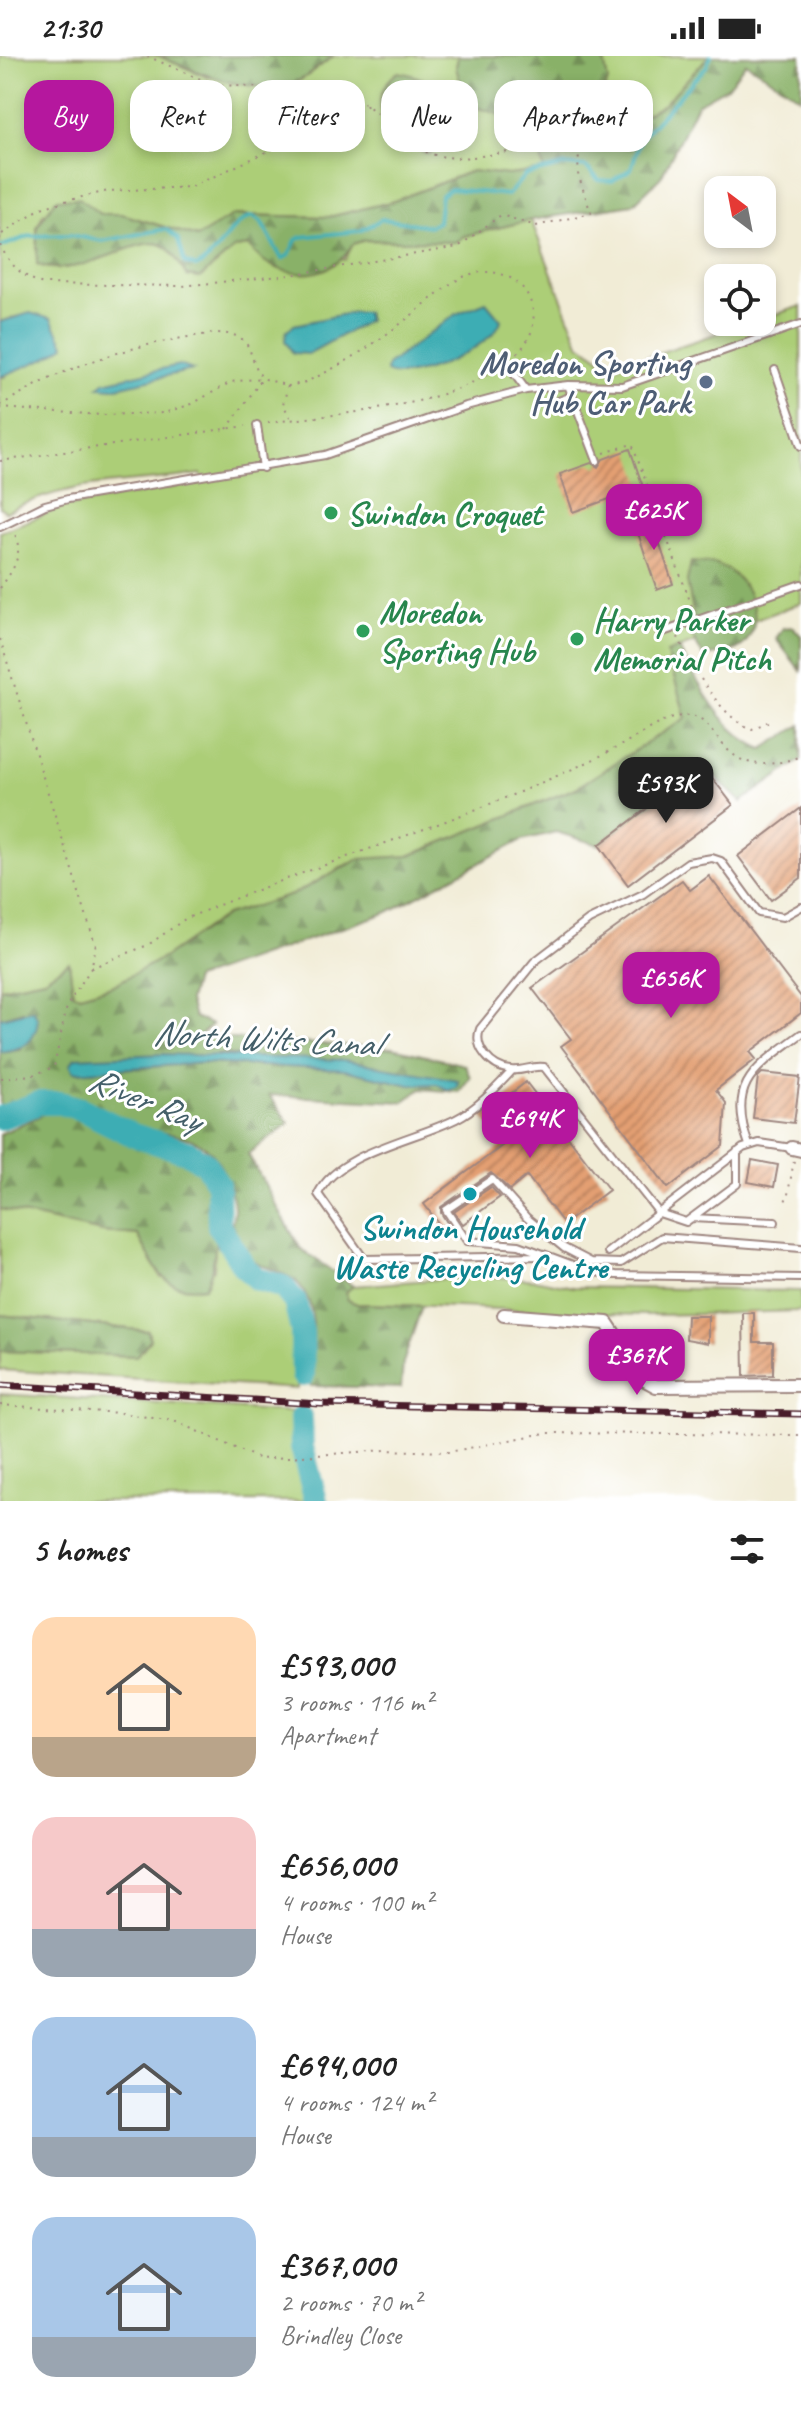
<!DOCTYPE html>
<meta charset="utf-8">
<style>
:root{--surface:#fff;--page:#f2f2f2;--text:#222;--muted:#767676;--accent:#b5179e}
body{margin:0;font-family:Caveat,sans-serif;background:var(--page);color:var(--text);height:100vh;display:flex;flex-direction:column;font-size:30px;white-space:nowrap}
*{box-sizing:border-box;margin:0}
p{font-size:26px;color:var(--muted)}
.icon{flex:none;width:44px;height:44px;fill:none;stroke:currentColor;stroke-width:2;stroke-linecap:round;stroke-linejoin:round}
.map{position:relative;height:1445px;overflow:hidden}
.panel{display:flex;flex-direction:column;background:var(--surface);flex:1}
.panel>*{flex:none}
.hud{position:absolute;left:24px;top:24px;width:754px;height:72px;display:flex;gap:16px}
.needle{width:52px;rotate:328deg}
.fabs{position:absolute;left:704px;top:120px;display:grid;gap:16px}
.fabs a{display:grid;place-items:center;width:72px;height:72px;border-radius:16px;background:var(--surface);box-shadow:0 4px 12px #0003;font-size:40px}
.price{position:absolute;translate:-50% -68px;padding:0 18px;border-radius:16px;background:var(--accent);color:#fff;font-size:26px;line-height:52px;filter:drop-shadow(0 2px 4px #0008)}
.price::after{content:'';position:absolute;left:50%;top:48px;width:24px;height:18px;margin-left:-12px;background:inherit;clip-path:polygon(0 0,100% 0,50% 100%)}
.price.selected{background:#222;color:#fff}
ul{padding:0;list-style:none}
li{display:flex;align-items:center;gap:24px;height:200px;padding:0 32px}
li span{display:grid;place-items:center;flex:none;width:224px;height:160px;border-radius:24px;color:#555}
li>.icon{margin-inline-start:auto}
span .icon{width:96px;height:96px;fill:#fffc;stroke-width:1}
li b{font-size:34px}
h2{display:flex;justify-content:space-between;align-items:center;height:96px;padding:0 32px;font-size:34px}
.tag{padding:0 28px;border-radius:24px;background:var(--surface);box-shadow:0 4px 12px #0003;font-size:28px;line-height:72px}
.tag.selected{background:var(--accent);color:#fff}
.status{display:flex;justify-content:space-between;align-items:center;height:56px;padding:0 40px;background:var(--surface);direction:ltr}
.status svg{height:22px;fill:currentColor}
.map>svg:first-child{display:block}
.grass{fill:#acce77;stroke:#7b7651;stroke-width:2}
.forest{fill:url(#forest-firs);stroke:#6a684a;stroke-width:2;fill-rule:evenodd}
.water{fill:#3cadb4;stroke:#436670;stroke-width:2}
.lines{fill:none;stroke-linecap:round;stroke-linejoin:round}
.stream{stroke:#3cadb4;stroke-width:4}
.river{stroke:#3cadb4;stroke-width:24}
.building{fill:url(#building-hatch)}
.service-casing{stroke:#9e8680;stroke-width:10}
.minor-casing{stroke:#9e8680;stroke-width:16}
.path{stroke:#9e8680;stroke-width:2;stroke-dasharray:2 6;stroke-linecap:butt}
.service{stroke:#fff;stroke-width:6}
.minor{stroke:#fff;stroke-width:12}
.rail-casing{stroke:#4a1f2b;stroke-width:7}
.rail{stroke:#fff;stroke-width:4;stroke-dasharray:12;stroke-linecap:butt}
.service-dot{fill:#5c6f8a;stroke:#fff;stroke-width:3}
.leisure-dot{fill:#2e9e5b;stroke:#fff;stroke-width:3}
.culture-dot{fill:#0f9aa8;stroke:#fff;stroke-width:3}
.labels{text-anchor:middle;dominant-baseline:central;stroke-width:6;stroke-linejoin:round;paint-order:stroke}
.service-label{font-size:34px;font-weight:bold;fill:#4e5e75;stroke:#fff;text-anchor:end}
.leisure-label{font-size:34px;font-weight:bold;fill:#27864d;stroke:#fff;text-anchor:start}
.culture-label{font-size:34px;font-weight:bold;fill:#0d838f;stroke:#fff}
.water-label{font-size:36px;font-style:italic;fill:#445f69;stroke:#fff}
</style>
<div class="status"><b>21:30</b><svg viewBox="0 0 49 12"><path d="M0 12V9h3v3zM5 12V6h3v6zM10 12V3h3v9zM15 12V0h3v12zM26 1h20v11H26zM47 4h2v5h-2z"/></svg></div>
<div class="map">
<svg width="801" height="1445" viewBox="0 0 801 1445">
<defs>
<pattern id="forest-firs" width="22" height="20" patternUnits="userSpaceOnUse" patternTransform="scale(2)"><rect width="22" height="20" fill="#89b168"/><path d="M5 1l3.5 6h-7zM16 11l3.5 6h-7z" fill="#728f56"/></pattern>
<pattern id="building-hatch" width="6" height="6" patternUnits="userSpaceOnUse" patternTransform="scale(2)"><rect width="6" height="6" fill="#e39f72"/><path d="M-1 1l2-2M0 6l6-6M5 7l2-2" fill="none" stroke="#ba815e"/></pattern>
</defs>
<rect width="100%" height="100%" fill="#fff"/>
<filter id="ink" filterUnits="userSpaceOnUse"><feTurbulence type="fractalNoise" baseFrequency=".0125" numOctaves="2"/><feDisplacementMap in="SourceGraphic" scale="16" xChannelSelector="R" yChannelSelector="G"/><feConvolveMatrix kernelMatrix="1 2 1 2 8 2 1 2 1" color-interpolation-filters="sRGB"/></filter>
<filter id="wash" filterUnits="userSpaceOnUse"><feTurbulence type="fractalNoise" baseFrequency=".006" numOctaves="4" result="noise"/><feDisplacementMap in="SourceGraphic" scale="32" xChannelSelector="R" yChannelSelector="G"/><feGaussianBlur stdDeviation="1.8" result="paint"/><feColorMatrix in="noise" values="0 0 0 0 0 0 0 0 0 0 0 0 0 0 0 0 0 1.4 0 .05"/><feComposite in="paint" operator="in"/></filter>
<g filter="url(#wash)">
<rect width="100%" height="100%" fill="#f1ecd6"/>
<path class="grass" d="M0 0H159L207 21 298 25 334 0H458L456 12 468 49 502 59 518 74 536 79 544 114 508 119 471 115 394 145 329 161 234 159 198 181 122 158H100L78 142 43 158 37 171V208C78 227 141 174 165 190 174 196 181 211 187 220L200 222 235 192 249 190 345 204 353 188 365 184 454 186 464 180 531 164 579 287 600 302 607 314 752 266H762V263L801 250V547L667 597 686 662 576 732 409 800 348 808 292 839 226 859 166 900 112 930 80 939 73 937 69 907 44 923 0 932V476L63 451 203 426 201 418C128 429 74 422 6 456L0 451V321H5L15 261 0 266Z
M603 0H709L664 48 611 80 598 55 608 25Z
M0 1153 102 1176 138 1179 161 1222 214 1214 215 1187C236 1215 257 1219 278 1241 298 1260 298 1308 297 1333L0 1314V1295L137 1300 150 1284 148 1275 0 1259Z
M480 1220 539 1224 573 1231 801 1235V1255C750 1256 699 1259 649 1259 551 1257 454 1249 357 1248L347 1244 346 1236 353 1230Z
M0 1338 294 1356 311 1445H0Z"/>
<path class="forest" d="M159 0H334C323 7 311 19 298 25 255 42 198 17 159 0Z
M458 0H603L608 25 598 55 611 79 664 48 709 0H801V42L746 7 727 31 697 48 661 121 633 148 531 164 464 180 455 186 365 184 353 188C331 229 274 225 249 190L235 192 200 222 187 220C181 211 174 196 164 190 141 175 78 227 37 208V171L56 143 79 142 100 158H122L197 181 234 159 329 161 394 145 472 115 508 119 544 114 536 80 518 74 502 59 468 49 456 12Z
M398 16C439 23 445 39 456 76L429 98C392 88 358 46 398 16Z
M691 506C698 507 709 506 716 508 746 518 769 561 744 588 734 598 716 598 703 600L693 582 695 567 687 525Z
M793 571 801 580V615L776 583 783 572Z
M679 592C699 629 723 677 763 693L801 669V704L741 746 703 710 599 789 556 776 522 784 388 856 195 923 189 945 194 961 212 969 198 981 393 992 465 1009 470 1021 459 1036 421 1033 403 1046 269 1039 289 1067 248 1098 300 1192 353 1230 346 1236 348 1244 357 1248 422 1250 403 1307 401 1332 311 1330C312 1295 324 1235 285 1219 265 1210 249 1207 236 1187 227 1174 234 1166 234 1152 234 1137 223 1113 215 1101 195 1073 154 1080 125 1067 112 1061 97 1048 82 1044 55 1038 25 1055 0 1063V996L20 993 23 955 0 962V932L44 923 69 906 73 937 80 939 112 930 166 900 226 859 292 839 359 803 409 800 576 732 686 662 667 597ZM224 998 458 1024 448 1034 437 1028 410 1029 344 1014 205 1007 75 1016Z
M52 1054C89 1058 90 1070 119 1083 140 1092 164 1092 185 1101 222 1118 222 1200 205 1231 160 1237 157 1212 138 1179L102 1176 0 1153V1078Z
M0 1259 148 1275 150 1284 137 1300 0 1295Z"/>
<path class="water" d="M486 246 501 264C496 290 409 330 386 316L387 309 456 258Z
M354 256H366L368 265 308 298 293 297 285 285 286 276 294 269Z
M30 257 51 263 65 290 46 302 0 321V266Z
M179 309 193 314 113 332 98 331 104 326Z
M33 954 38 963C36 988 22 993 0 996V962Z
M164 998 344 1004 458 1024 457 1031 448 1034 437 1028 410 1029 344 1014 205 1007 74 1016 70 1009 75 1002Z"/>
<g class="lines">
<path class="stream" d="M0 191 30 180 70 179 102 185 166 173 178 183 185 207 196 211C220 200 227 169 252 160L261 166 282 203 289 199 296 184 301 181 360 175 382 163 430 170 438 166 441 139 451 133 508 139 525 119 566 109 586 111 599 124 612 125 631 113 641 82 706 11 711 0"/>
<path class="river" d="M0 1062 39 1047H60L81 1053 133 1079 189 1097 205 1107 218 1128 219 1170 244 1211 257 1223 283 1231 295 1246 302 1275 303 1319
M301 1362 302 1391 316 1445"/>
</g>
<g id="blocks">
<path class="building" d="M630 393 643 431 573 456 560 418 591 407 598 411 603 403Z
M650 459 673 528 657 534 634 465Z
M703 710 733 749 628 829 599 789Z
M801 752V822L771 844 738 800Z
M709 820 801 941V957L750 996 756 1003 716 1034 726 1047 723 1090 668 1132 561 990 571 983 532 932 682 824 690 834Z
M762 1017 800 1021 794 1067 753 1062 758 1021Z
M526 1026 609 1134 564 1168 527 1120 510 1134 491 1117 441 1151V1157L453 1176 448 1180 424 1148 503 1089 482 1060Z
M752 1104 778 1109 774 1131 748 1126Z
M491 1131 500 1141 463 1168 454 1156Z
M743 1257H754V1286H773V1319L744 1320Z
M687 1260H708V1287L686 1283Z"/>
</g>
</g>
<g filter="url(#ink)">
<use href="#blocks" fill-opacity="0" stroke="#9e8680" stroke-width="2"/>
<g class="lines">
<g class="service-casing">
<path id="service" d="M507 308 526 334
M775 314 801 390
M568 329 597 405
M553 347 572 340
M257 369 263 412
M0 471 45 449 68 443 325 399 466 350 526 334 568 329 622 330 801 268
M660 577 801 528
M512 1015C496 1032 478 1052 456 1063 417 1083 338 1096 318 1138L364 1203 545 1200
M749 1089C726 1026 756 1012 801 978
M737 1096V1128L686 1166 659 1157 544 1011C532 1009 522 1016 511 1014 491 1012 473 991 480 973L534 906 589 864 643 838 688 806 712 802 721 805 759 857 783 861 801 851
M692 1162 775 1166
M801 1192 662 1181 621 1207 591 1206 564 1192 527 1162 492 1123 446 1154 467 1185 519 1189 589 1215 616 1219 801 1222
M608 1196 743 1092 759 1087 792 1092"/>
</g>
<g class="minor-casing">
<path id="minor" d="M792 1092 801 1094
M504 1259 607 1267 645 1324 656 1330 801 1329"/>
</g>
<path class="path" d="M0 173V186
M2 178 41 152 65 145 108 135 191 131 284 88 328 73 368 49
M0 189C10 209 21 220 43 228L182 230 290 219 458 191 501 159 536 170 591 157 578 118 579 96C561 95 542 92 524 94 495 97 460 107 432 98 398 88 382 52 348 39L224 29 197 22 147 0
M288 330 283 348 291 363
M0 350C66 308 140 286 217 277 256 278 245 296 262 322L288 330 303 327C341 311 376 287 408 262 426 248 446 227 468 219 497 209 529 224 533 256 536 273 527 288 515 300
M0 352 102 359 164 357 192 348 231 326 262 322
M268 367C343 356 431 355 497 313
M227 373 262 323
M604 397 632 388 693 553
M0 405 246 370
M659 454 673 451 682 439 699 435
M0 532C14 513 25 497 13 474
M678 581C690 608 722 664 752 673L772 664
M0 583 96 891 91 912 67 950 54 1011 33 1019 0 1022
M91 912 148 889 185 863C296 816 411 781 522 735 554 721 586 708 616 692 635 682 656 666 676 661 727 648 708 734 801 700
M785 1143 787 1144 794 1104
M0 1349 120 1357 174 1365 260 1403 386 1394 449 1396 545 1377 801 1379"/>
<use href="#service" class="service"/>
<use href="#minor" class="minor"/>
<g class="rail-casing">
<path id="rail" d="M0 1329 321 1348 801 1358"/>
</g>
<use href="#rail" class="rail"/>
</g>
</g>
<circle class="service-dot" cx="706" cy="326" r="8"/>
<g class="leisure-dot">
<circle cx="331" cy="457" r="8"/>
<circle cx="363" cy="575" r="8"/>
<circle cx="577" cy="583" r="8"/>
</g>
<circle class="culture-dot" cx="470" cy="1138" r="8"/>
<g class="labels">
<g class="service-label">
<text x="690" y="306">Moredon Sporting<tspan x="690" dy="39">Hub Car Park</tspan></text>
</g>
<g class="leisure-label">
<text x="347" y="457">Swindon Croquet</text>
<text x="379" y="555">Moredon<tspan x="379" dy="39">Sporting Hub</tspan></text>
<text x="593" y="563">Harry Parker<tspan x="593" dy="39">Memorial Pitch</tspan></text>
</g>
<g class="culture-label">
<text x="470" y="1171">Swindon Household<tspan x="470" dy="39">Waste Recycling Centre</tspan></text>
</g>
<g class="water-label">
<text transform="translate(266 982) rotate(3)">North Wilts Canal</text>
<text transform="translate(145 1043) rotate(22)">River Ray</text>
</g>
</g>
</svg>
<div class="fabs">
<a><svg class="needle" viewBox="-14 -14 28 28"><path d="M0-13l5 13h-10z" fill="#e53935"/><path d="M0 13l5-13h-10z" fill="#767676"/></svg></a>
<a><svg class="icon" aria-label="locate" viewBox="0 0 24 24"><circle cx="12" cy="12" r="6"/><path d="M12 2v4M12 18v4M2 12h4M18 12h4"/></svg></a>
</div>
<b class="price" style="left:654px;top:496px">£625K</b>
<b class="price selected" style="left:666px;top:769px">£593K</b>
<b class="price" style="left:671px;top:964px">£656K</b>
<b class="price" style="left:530px;top:1104px">£694K</b>
<b class="price" style="left:637px;top:1341px">£367K</b>
<div class="hud">
<a class="tag selected">Buy</a>
<a class="tag">Rent</a>
<a class="tag">Filters</a>
<a class="tag">New</a>
<a class="tag">Apartment</a>
</div>
</div>
<section class="panel">
<h2>5 homes<svg class="icon" aria-label="filters" viewBox="0 0 24 24"><path d="M4 7h16M4 17h16"/><circle cx="9" cy="7" r="2"/><circle cx="15" cy="17" r="2"/></svg></h2>
<ul>
<li><span style="background:linear-gradient(#ffd9b3 75%,#b9a48a 0)"><svg class="icon" aria-label="home" viewBox="0 0 24 24"><path d="M3 11l9-7 9 7M6 9v11h12V9"/></svg></span><div><b>£593,000</b><p>3 rooms · 116 m²</p><p>Apartment</p></div></li>
<li><span style="background:linear-gradient(#f6c9c9 70%,#9aa5b1 0)"><svg class="icon" aria-label="home" viewBox="0 0 24 24"><path d="M3 11l9-7 9 7M6 9v11h12V9"/></svg></span><div><b>£656,000</b><p>4 rooms · 100 m²</p><p>House</p></div></li>
<li><span style="background:linear-gradient(#a9c7e8 75%,#9aa5b1 0)"><svg class="icon" aria-label="home" viewBox="0 0 24 24"><path d="M3 11l9-7 9 7M6 9v11h12V9"/></svg></span><div><b>£694,000</b><p>4 rooms · 124 m²</p><p>House</p></div></li>
<li><span style="background:linear-gradient(#a9c7e8 75%,#9aa5b1 0)"><svg class="icon" aria-label="home" viewBox="0 0 24 24"><path d="M3 11l9-7 9 7M6 9v11h12V9"/></svg></span><div><b>£367,000</b><p>2 rooms · 70 m²</p><p>Brindley Close</p></div></li>
</ul>
</section>
